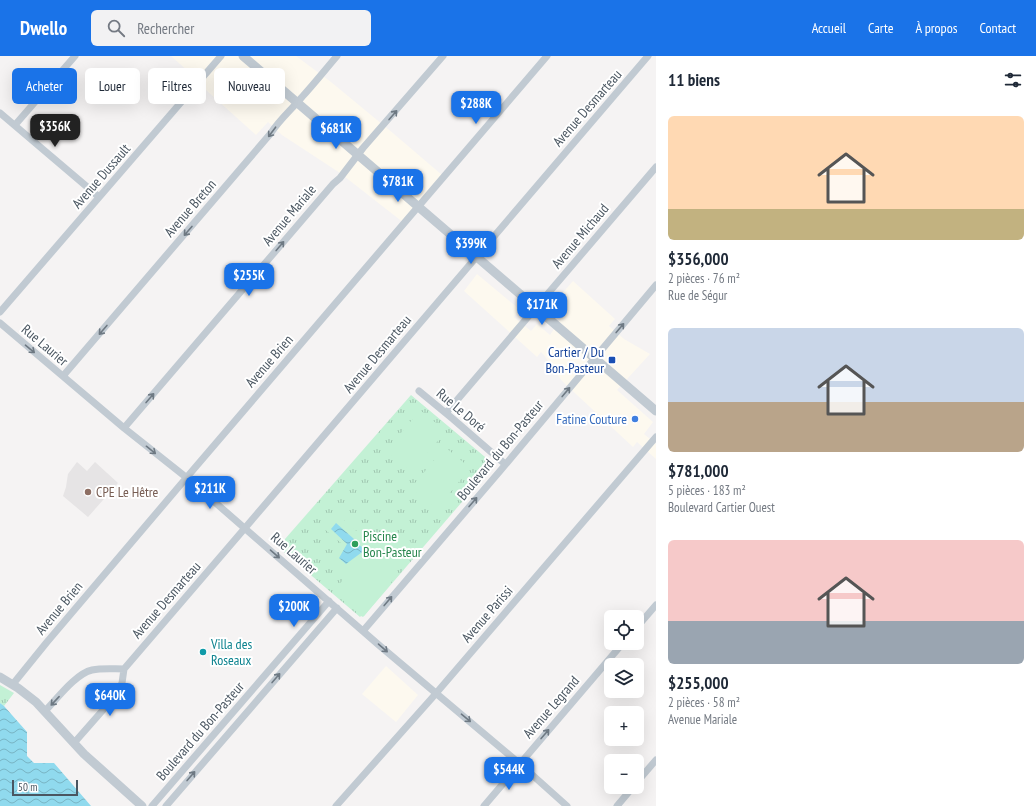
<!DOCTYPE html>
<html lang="fr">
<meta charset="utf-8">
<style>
:root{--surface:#fff;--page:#f2f2f3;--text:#1f2937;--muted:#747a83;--accent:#1a73e8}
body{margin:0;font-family:"PT Sans Narrow",sans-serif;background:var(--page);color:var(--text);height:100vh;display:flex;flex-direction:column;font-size:15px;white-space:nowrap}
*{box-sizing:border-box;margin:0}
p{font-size:13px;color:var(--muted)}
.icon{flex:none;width:22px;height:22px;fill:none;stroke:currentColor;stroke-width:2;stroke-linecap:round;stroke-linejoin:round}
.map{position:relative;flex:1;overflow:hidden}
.panel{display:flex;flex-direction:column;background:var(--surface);width:380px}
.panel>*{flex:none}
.banner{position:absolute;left:12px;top:12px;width:380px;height:36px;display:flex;gap:8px}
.buttons{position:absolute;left:604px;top:554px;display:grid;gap:8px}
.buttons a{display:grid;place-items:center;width:40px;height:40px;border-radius:6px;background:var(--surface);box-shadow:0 4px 16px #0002;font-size:20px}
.scale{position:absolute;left:12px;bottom:10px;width:66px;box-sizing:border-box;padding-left:4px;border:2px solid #4a5661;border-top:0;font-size:11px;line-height:14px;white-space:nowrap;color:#4a5661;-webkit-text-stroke:3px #fff;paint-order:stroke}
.price{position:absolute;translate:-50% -34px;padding:0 9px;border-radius:8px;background:var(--accent);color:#fff;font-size:13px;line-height:26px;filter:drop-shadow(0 1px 2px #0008)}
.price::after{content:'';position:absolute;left:50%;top:24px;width:12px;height:9px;margin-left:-6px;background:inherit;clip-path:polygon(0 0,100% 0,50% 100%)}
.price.active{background:#222;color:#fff}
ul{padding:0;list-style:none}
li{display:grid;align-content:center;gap:8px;height:212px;padding:0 12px}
li span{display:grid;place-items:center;height:124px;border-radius:6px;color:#555}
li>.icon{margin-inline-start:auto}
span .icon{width:72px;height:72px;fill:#fffc;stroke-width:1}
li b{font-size:17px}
h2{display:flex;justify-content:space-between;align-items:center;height:48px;padding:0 12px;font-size:17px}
.tag{padding:0 14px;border-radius:6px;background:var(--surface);box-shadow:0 4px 16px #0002;font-size:14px;line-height:36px}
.tag.active{background:var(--accent);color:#fff}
header{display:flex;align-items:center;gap:24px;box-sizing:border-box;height:56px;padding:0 20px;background:var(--accent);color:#fff}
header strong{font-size:19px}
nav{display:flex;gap:22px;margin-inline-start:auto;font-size:14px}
.search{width:280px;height:36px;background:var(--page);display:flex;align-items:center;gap:10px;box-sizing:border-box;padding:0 14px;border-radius:6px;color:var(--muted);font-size:15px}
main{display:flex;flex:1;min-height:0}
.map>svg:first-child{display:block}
.commercial{fill:#fdf9ef}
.education{fill:#e6e4e5}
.park{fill:url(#park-tufts)}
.garden{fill:#c3f1d5}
.water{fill:url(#water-waves)}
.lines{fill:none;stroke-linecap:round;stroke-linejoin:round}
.minor{stroke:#c1cad2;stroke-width:7}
.tertiary{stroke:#c1cad2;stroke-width:9}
.oneway{stroke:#6e7983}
.transit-dot{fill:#1a4fb4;stroke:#fff;stroke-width:1.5}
.shop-dot{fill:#3f7fe0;stroke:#fff;stroke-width:1.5}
.education-dot{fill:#8d6e63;stroke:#fff;stroke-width:1.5}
.leisure-dot{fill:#2e9e5b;stroke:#fff;stroke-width:1.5}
.culture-dot{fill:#0f9aa8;stroke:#fff;stroke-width:1.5}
.labels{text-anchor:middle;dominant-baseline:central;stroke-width:4;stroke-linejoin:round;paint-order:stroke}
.street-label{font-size:14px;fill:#4a5661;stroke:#fff}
.transit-label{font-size:14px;fill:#164399;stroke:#fff;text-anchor:end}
.shop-label{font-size:14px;fill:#366cbe;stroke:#fff;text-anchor:end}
.education-label{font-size:14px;fill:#785e54;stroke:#fff;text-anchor:start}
.leisure-label{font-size:14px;fill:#27864d;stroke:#fff;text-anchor:start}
.culture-label{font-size:14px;fill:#0d838f;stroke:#fff;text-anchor:start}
</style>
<header>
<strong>Dwello</strong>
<div class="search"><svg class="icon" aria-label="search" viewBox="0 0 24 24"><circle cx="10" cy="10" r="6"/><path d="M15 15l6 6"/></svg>Rechercher</div>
<nav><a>Accueil</a><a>Carte</a><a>À propos</a><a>Contact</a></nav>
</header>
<main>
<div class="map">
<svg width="656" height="750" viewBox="0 0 656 750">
<defs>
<pattern id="park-tufts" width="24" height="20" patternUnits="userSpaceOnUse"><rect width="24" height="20" fill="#c3f1d5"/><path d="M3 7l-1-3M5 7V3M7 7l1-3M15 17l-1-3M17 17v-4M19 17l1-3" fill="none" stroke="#a0c6b0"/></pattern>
<pattern id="water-waves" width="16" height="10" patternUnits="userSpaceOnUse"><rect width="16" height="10" fill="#90daee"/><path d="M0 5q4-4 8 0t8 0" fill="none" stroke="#78b4c4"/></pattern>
</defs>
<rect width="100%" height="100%" fill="#f5f3f3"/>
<path class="commercial" d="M171 0H296L331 26 394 78 442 119 404 167 340 117 282 79 268 66 256 79 206 34 189 16Z
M477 218 519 253 514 261 531 275 537 268 550 279 564 258 552 249 573 225 615 263 609 270 624 283 650 298 617 334 653 366 644 378 656 388V403L637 386 633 391 562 325 544 299 541 296 537 301 464 235Z
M386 610 418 639 396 666 362 638Z"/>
<path class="education" d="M77 406 87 415 95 406 118 427 88 461 63 440 66 431 68 418Z"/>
<path class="park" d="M411 339 491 406 492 411 364 560 363 561 361 560 360 561 278 491Z
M0 629 14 637 4 650 0 647Z"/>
<path class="garden" d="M420 354 446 375 412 416 386 395Z
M445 391 470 412 437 453 411 432Z
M335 456 382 498 398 479 401 482 403 479 411 486 409 489 412 491 387 519 393 524 364 560 360 559 333 536 347 519 328 502 341 487 322 471Z"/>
<path class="water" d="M336 467 354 483 355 485 365 494 346 508 339 502 347 488 331 473Z
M0 647 4 650 27 676V700L34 707H54L91 750H0Z"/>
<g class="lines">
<path class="minor" d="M0 57 99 141
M15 69 75 0
M0 256 221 0
M0 267 124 372 187 422 380 590 520 708 567 750
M63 320 271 77C279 64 292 53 302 41 314 28 325 14 337 0
M419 335 453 363 505 408
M446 357 656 111
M124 372 333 128 340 122 363 92 443 0
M637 571 656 549
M363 575 500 415 656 229
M13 628 47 586 193 414 547 0
M45 655C57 643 75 618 92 614 102 612 113 613 124 613
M74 687 117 638 122 627 124 613 245 472 648 0
M637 726 656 704
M152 750 329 545
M166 750 337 552
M336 750 432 642 656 381
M484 750 623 587
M617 750 633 731"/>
<path class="tertiary" d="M243 0 656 355
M0 621 18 632 36 646 84 698 142 750"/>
</g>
<defs><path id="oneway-shaft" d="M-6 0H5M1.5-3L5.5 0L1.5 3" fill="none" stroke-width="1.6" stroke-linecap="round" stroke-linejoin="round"/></defs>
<g class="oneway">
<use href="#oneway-shaft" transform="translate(393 59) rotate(-49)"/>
<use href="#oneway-shaft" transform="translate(272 76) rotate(127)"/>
<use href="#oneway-shaft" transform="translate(188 175) rotate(131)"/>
<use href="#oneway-shaft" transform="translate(280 190) rotate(-50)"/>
<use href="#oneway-shaft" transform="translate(620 272) rotate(-50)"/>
<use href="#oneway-shaft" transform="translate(103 274) rotate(131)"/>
<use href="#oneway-shaft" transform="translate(30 293) rotate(40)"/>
<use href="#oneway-shaft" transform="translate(566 336) rotate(-50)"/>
<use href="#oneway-shaft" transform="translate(150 342) rotate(-49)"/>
<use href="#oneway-shaft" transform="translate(151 394) rotate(39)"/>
<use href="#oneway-shaft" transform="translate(473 446) rotate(-49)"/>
<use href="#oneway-shaft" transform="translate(275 498) rotate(41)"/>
<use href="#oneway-shaft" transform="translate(388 545) rotate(-50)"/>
<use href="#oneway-shaft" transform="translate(383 592) rotate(41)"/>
<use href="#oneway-shaft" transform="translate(276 622) rotate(-49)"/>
<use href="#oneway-shaft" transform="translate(55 645) rotate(133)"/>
<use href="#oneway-shaft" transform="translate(466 662) rotate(40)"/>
<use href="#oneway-shaft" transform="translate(545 678) rotate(-49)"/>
<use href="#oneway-shaft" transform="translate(191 720) rotate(-49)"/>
</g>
<rect class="transit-dot" x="608" y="300" width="8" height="8" rx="2"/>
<circle class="shop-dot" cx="635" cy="363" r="4"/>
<circle class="education-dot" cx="88" cy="436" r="4"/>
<circle class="leisure-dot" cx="355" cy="488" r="4"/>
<circle class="culture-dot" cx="203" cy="596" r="4"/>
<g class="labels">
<g class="street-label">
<text transform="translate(587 52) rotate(-49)">Avenue Desmarteau</text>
<text transform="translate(101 120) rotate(-49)">Avenue Dussault</text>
<text transform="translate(190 152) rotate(-49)">Avenue Breton</text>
<text transform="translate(289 159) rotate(-50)">Avenue Mariale</text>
<text transform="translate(580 180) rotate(-50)">Avenue Michaud</text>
<text transform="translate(45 289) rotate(40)">Rue Laurier</text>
<text transform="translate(377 298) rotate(-50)">Avenue Desmarteau</text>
<text transform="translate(269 305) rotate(-49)">Avenue Brien</text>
<text transform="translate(461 354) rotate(40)">Rue Le Doré</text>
<text transform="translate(500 394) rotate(-50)">Boulevard du Bon-Pasteur</text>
<text transform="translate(294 497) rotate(41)">Rue Laurier</text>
<text transform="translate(166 544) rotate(-49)">Avenue Desmarteau</text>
<text transform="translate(59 552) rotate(-50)">Avenue Brien</text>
<text transform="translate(487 558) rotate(-49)">Avenue Parissi</text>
<text transform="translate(551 651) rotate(-49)">Avenue Legrand</text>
<text transform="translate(200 675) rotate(-49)">Boulevard du Bon-Pasteur</text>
</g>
<g class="transit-label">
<text x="604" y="296">Cartier / Du<tspan x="604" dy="16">Bon-Pasteur</tspan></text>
</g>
<g class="shop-label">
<text x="627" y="363">Fatine Couture</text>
</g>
<g class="education-label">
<text x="96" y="436">CPE Le Hêtre</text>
</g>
<g class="leisure-label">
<text x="363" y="480">Piscine<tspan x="363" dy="16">Bon-Pasteur</tspan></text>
</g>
<g class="culture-label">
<text x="211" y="588">Villa des<tspan x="211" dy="16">Roseaux</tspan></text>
</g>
</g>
</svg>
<div class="buttons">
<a><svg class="icon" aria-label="locate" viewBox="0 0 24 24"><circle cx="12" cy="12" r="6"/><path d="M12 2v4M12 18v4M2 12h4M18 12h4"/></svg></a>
<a><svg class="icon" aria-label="layers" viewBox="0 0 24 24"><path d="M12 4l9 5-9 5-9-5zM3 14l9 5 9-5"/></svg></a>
<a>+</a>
<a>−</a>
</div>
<div class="scale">50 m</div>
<b class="price" style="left:476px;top:69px">$288K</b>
<b class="price active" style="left:55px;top:92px">$356K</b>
<b class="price" style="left:336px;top:94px">$681K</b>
<b class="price" style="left:398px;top:147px">$781K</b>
<b class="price" style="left:471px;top:209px">$399K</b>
<b class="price" style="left:249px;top:241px">$255K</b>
<b class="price" style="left:542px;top:270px">$171K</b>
<b class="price" style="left:210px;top:454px">$211K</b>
<b class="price" style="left:294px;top:572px">$200K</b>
<b class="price" style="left:110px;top:661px">$640K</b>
<b class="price" style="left:509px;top:735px">$544K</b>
<div class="banner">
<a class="tag active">Acheter</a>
<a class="tag">Louer</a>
<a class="tag">Filtres</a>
<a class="tag">Nouveau</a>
</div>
</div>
<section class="panel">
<h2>11 biens<svg class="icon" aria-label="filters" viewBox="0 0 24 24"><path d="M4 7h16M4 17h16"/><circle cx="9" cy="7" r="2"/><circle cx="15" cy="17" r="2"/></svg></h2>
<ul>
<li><span style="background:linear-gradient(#ffd9b3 75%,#c2b280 0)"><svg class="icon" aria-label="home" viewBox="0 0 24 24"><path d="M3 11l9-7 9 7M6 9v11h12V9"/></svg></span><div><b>$356,000</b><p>2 pièces · 76 m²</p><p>Rue de Ségur</p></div></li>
<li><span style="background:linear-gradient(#c9d6e8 60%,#b9a48a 0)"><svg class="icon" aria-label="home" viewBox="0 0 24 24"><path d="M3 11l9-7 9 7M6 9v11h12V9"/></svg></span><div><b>$781,000</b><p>5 pièces · 183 m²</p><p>Boulevard Cartier Ouest</p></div></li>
<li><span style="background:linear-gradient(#f6c9c9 65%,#9aa5b1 0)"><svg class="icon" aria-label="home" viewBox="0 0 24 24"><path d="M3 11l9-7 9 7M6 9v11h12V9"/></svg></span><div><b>$255,000</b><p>2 pièces · 58 m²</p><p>Avenue Mariale</p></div></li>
</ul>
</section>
</main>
